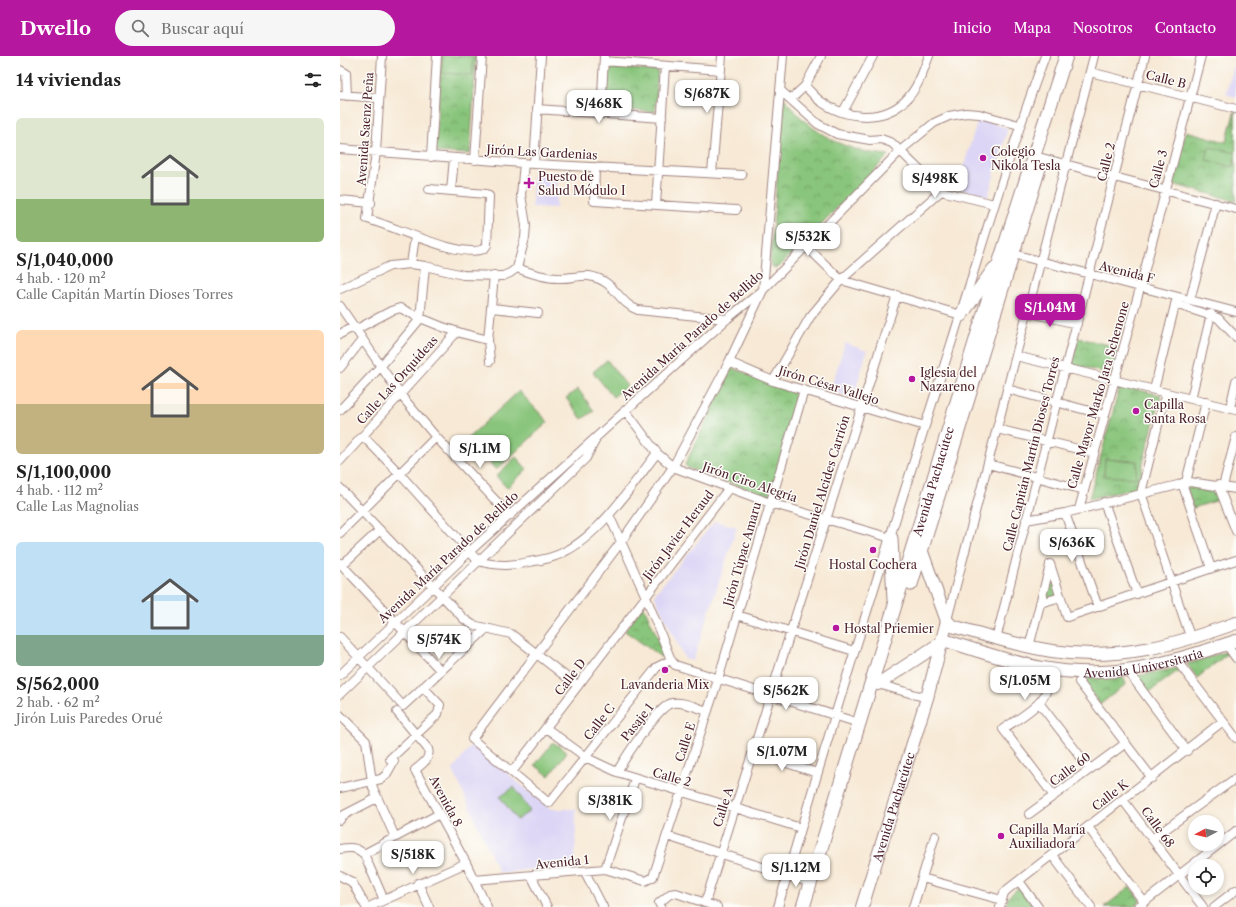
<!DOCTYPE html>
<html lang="es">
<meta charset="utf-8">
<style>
:root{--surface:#fff;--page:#f6f6f6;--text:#222;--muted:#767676;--accent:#b5179e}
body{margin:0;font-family:"Libre Caslon Text",serif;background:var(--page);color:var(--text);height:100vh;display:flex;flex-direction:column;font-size:15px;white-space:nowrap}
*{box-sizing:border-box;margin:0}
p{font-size:13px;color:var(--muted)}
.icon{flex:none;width:22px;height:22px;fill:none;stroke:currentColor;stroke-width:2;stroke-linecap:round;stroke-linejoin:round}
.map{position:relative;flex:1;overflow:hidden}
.details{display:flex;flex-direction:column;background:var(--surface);width:340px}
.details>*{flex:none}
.needle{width:26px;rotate:263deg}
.tools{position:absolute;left:848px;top:759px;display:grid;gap:8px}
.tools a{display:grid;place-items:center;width:36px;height:36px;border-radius:50%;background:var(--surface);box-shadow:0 2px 6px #0003;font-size:20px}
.price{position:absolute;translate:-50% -34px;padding:0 9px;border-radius:8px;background:#fff;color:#222;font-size:13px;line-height:26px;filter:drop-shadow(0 1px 2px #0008)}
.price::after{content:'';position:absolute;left:50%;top:24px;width:12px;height:9px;margin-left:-6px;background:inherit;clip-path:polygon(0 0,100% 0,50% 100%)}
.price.selected{background:var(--accent);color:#fff}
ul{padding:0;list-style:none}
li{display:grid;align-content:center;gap:8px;height:212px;padding:0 16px}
li span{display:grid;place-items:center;height:124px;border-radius:6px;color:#555}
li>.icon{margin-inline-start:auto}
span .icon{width:72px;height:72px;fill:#fffc;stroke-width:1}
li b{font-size:17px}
h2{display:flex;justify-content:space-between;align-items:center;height:48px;padding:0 16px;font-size:17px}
header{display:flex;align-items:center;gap:24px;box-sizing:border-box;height:56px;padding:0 20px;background:var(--accent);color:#fff}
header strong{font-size:19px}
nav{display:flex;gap:22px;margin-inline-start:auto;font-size:14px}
.search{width:280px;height:36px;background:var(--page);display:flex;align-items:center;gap:10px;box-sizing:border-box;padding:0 14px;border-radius:22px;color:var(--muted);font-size:15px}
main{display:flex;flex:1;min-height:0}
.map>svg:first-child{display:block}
.built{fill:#dcd5f6}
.park{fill:url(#park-crowns);stroke:#6a7253}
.garden{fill:#89c57b;stroke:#6a7253}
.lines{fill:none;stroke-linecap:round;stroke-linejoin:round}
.street-casing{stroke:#a08480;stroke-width:10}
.secondary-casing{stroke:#a08480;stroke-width:14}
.primary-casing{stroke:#a08480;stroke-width:15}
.street{stroke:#fff;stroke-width:8}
.secondary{stroke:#fff;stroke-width:12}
.primary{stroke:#fff;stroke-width:13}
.poi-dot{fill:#b5179e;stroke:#fdfcf7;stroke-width:1.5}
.labels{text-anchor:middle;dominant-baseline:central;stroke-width:3;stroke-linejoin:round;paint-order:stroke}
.street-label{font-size:12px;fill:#4a1f2b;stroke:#fdfcf7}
.poi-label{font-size:12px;fill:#4a1f2b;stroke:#fdfcf7;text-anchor:start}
</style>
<header>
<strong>Dwello</strong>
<div class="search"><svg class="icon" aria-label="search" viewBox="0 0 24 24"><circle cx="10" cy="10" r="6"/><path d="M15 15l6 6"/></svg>Buscar aquí</div>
<nav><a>Inicio</a><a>Mapa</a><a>Nosotros</a><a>Contacto</a></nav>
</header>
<main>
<section class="details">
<h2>14 viviendas<svg class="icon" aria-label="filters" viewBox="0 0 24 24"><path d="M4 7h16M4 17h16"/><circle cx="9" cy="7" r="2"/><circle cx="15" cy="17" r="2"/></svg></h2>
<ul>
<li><span style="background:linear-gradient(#dfe7d0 65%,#8fb573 0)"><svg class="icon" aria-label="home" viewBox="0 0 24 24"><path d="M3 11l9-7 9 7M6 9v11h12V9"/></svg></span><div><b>S/1,040,000</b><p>4 hab. · 120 m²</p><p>Calle Capitán Martín Dioses Torres</p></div></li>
<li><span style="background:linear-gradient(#ffd9b3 60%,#c2b280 0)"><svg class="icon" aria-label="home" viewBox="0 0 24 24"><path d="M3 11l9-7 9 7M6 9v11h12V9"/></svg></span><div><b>S/1,100,000</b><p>4 hab. · 112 m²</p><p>Calle Las Magnolias</p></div></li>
<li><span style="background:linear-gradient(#bfe0f5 75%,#7fa58c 0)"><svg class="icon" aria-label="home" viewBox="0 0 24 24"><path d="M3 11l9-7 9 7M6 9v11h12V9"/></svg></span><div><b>S/562,000</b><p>2 hab. · 62 m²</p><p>Jirón Luis Paredes Orué</p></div></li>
</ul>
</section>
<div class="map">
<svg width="896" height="851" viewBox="0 0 896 851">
<defs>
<pattern id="park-crowns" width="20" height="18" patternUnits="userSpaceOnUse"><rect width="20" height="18" fill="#89c57b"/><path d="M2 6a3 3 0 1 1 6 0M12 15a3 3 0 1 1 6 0" fill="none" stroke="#729f65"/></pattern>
</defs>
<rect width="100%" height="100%" fill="#fdfcf7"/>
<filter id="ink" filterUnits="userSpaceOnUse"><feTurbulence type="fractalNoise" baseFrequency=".025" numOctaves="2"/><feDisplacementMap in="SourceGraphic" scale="8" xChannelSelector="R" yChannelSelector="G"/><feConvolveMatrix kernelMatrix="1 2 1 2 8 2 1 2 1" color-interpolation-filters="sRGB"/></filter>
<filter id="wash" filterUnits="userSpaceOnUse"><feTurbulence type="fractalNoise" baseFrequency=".012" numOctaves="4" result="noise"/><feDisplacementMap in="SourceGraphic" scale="16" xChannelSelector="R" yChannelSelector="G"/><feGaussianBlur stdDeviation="0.9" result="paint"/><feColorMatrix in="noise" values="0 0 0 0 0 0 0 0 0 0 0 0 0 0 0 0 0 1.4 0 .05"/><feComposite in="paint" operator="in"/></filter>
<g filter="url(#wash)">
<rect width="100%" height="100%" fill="#f7e9d5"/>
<path class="built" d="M896 0V41L886 38Z
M638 63 668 72 648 141 617 132Z
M193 118 217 119 216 152 192 151Z
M505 287 527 295 513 342 490 335Z
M375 465 397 471 353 605 345 603 314 539Z
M132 688 210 753H236L235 808 159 817 113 714Z"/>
<path class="park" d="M101 0H136L130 98 95 96Z
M268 11 318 15 315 56 265 52Z
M444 42C470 77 505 96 549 99L440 210 436 212 431 210 430 206Z
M895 54 896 145 832 128 846 75 886 86Z
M738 282 778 291 772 318 732 309Z
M392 312 458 337 461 341 430 439 428 440 348 412 345 409Z
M780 330 821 339 803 407 800 431 749 443Z
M846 429 877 431 882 443 853 452Z
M304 551 324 596 321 601 285 575 301 553Z
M888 595 886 599 857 622 847 608Z
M838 612 839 614 808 637 797 620Z
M781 620 784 623 786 628 762 647H759L743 625 747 621Z
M680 831 695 851H665L669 840Z
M790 831 801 845 793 851H764Z"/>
<path class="garden" d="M103 0H133L132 19 102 17Z
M869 91 896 97 893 111 866 104Z
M267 304 287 330 273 341 253 316Z
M238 333 254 355 242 363 226 342Z
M179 335 208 366 156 414 128 382Z
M176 401 187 413 167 432 156 420Z
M765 403 797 405 796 422 764 420Z
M711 516 718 539 705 543Z
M213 686 227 696 209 720 195 709Z
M174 731 190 755 177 764 160 741Z"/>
</g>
<g filter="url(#ink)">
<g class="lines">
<g class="street-casing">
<path id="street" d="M42 0 36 96 27 163C54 170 120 203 144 193L147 189 149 140 146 138 89 133
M264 5 381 14
M0 14 6 17 7 40
M750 16 896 53
M465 30C470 35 475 41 480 45 505 63 543 67 566 44 578 32 583 15 589 0
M441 35 478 68 497 78 530 84 541 83 552 87 601 135 654 148
M0 39 39 42
M451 43 465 30 481 0
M197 53 322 62
M503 56 533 0
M261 58 264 1
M0 93 194 108 402 119
M91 101 97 0
M702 102 896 153
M135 104 142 0
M194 108 201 0
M255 111 254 145 396 154
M372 117 382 0
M111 135 114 102
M0 144 31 147
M316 149 325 10
M465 189 501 224 621 259
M673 198 896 256
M71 208 75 181
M177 212C190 217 204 222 218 222 228 223 239 219 249 220 275 224 278 247 298 254L387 263
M0 233 50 210 71 208 85 210 123 219 163 220 170 217 177 212 185 182 186 169 181 139 184 107
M850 244 876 147
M835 248 878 262 896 281
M0 250 59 337 96 381 170 460
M152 252 198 257
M687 256 737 268
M15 274 51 255 60 252C88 267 116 277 148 284
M0 278 13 271
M676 300 896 354
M150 305 148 284 154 219
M389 306 433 325 585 370
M0 312 22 284
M433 325 470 261 501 224 601 135
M667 333 765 359
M814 334 837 241
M826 337 801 437 851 583
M851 343 871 258
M890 352 896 325
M0 354 41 310 80 263 85 210
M285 354 317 397 333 411 430 447 551 482
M657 373 754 397
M23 380 59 417 138 505C155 510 172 510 189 506 201 504 214 502 224 496 261 478 293 428 317 397
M0 405 116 277
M648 408 744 434
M846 426 866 346
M842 427 871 512
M878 429 896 475
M883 430 896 381
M0 432 124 563 133 569 171 578 238 630
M764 446 797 538
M739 453 800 232 861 0
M725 457 758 551
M269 459 306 541 331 604 335 609 519 667
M686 464 725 457 850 426 896 433
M0 477 96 381
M0 507 101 615
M710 508 727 561 896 504
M2 509 40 474
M700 547 721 541
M397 559 514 595
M607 564 754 0
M0 581 63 650 147 572
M656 583 805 0
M886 588 896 602
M689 591 710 509
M331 604 317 611 209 747 132 683 281 486 333 411 389 306 423 234 443 0
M837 605 896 682
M702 612C722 641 683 659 663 673L714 740
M787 614 847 695
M0 619 129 496 387 263 423 234 561 94 594 67 609 60 626 57 639 58 679 69
M739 626 812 722
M538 628 587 642
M0 638 246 402 255 385
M700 648 750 713
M57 656 88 693C91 703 82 708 75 714L126 807 147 851
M0 659 26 685 33 732 55 781
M206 672 247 702 277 716 461 772
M413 696 477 717
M50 703 98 658 100 649 83 631
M172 716 389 432
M277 716C285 702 318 650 332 647 343 645 357 652 368 655
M0 732 41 723 46 719 54 705
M783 744 863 851
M689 758 786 687
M0 764 2 760 37 742
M748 771 804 846
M327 780 471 827
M812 783 896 722
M0 793C10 791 16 791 24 798L44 844
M24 798 99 758
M712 799 751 851
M265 813 295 723
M245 816 263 851
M0 820 12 826 26 851
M192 821 207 851
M582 822 662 844
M134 824 265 813 305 825 313 821 378 624 464 334
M679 825 698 851
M78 827 89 851
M365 847 557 239
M29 851 126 807
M321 851 319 847 330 838 336 837 377 851
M438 851C493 662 552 473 612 285 642 190 670 94 705 0
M573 851 595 780
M660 851 664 837 668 833 883 665
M798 851 896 775
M874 851 896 834"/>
</g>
<g class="secondary-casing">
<g id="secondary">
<path d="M582 496 607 565 612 570C645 579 678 590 712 595 778 605 835 589 896 567"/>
<path id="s1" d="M532 626 538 628 602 586 607 585C638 595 670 606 702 612 773 625 830 607 896 585"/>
<path id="s2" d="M522 851 587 642 607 565"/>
</g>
</g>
<g class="primary-casing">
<g id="primary">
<path d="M621 259 654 213"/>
<path d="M551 482 554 544"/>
<path d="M571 528 700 109"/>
<path id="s3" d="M463 851 660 205 726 0"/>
</g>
</g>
<use href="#street" class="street"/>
<use href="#secondary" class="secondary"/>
<use href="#primary" class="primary"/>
</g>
</g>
<g class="poi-dot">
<circle cx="643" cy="102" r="4"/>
<path d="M187 121h4v4h4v4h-4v4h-4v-4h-4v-4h4z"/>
<circle cx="572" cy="323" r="4"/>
<circle cx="796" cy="355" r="4"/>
<circle cx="533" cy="494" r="4"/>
<circle cx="496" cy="572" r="4"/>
<circle cx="325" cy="614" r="4"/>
<circle cx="661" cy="780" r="4"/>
</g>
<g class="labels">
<g class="street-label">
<text transform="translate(826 23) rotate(14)">Calle B</text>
<text transform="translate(25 73) rotate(-86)">Avenida Saenz Peña</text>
<text transform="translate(202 96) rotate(3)">Jirón Las Gardenias</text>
<text transform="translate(766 106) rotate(-76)">Calle 2</text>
<text transform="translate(818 113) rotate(-75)">Calle 3</text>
<text transform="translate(787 216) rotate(14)">Avenida F</text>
<text transform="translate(352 279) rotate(-42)">Avenida María Parado de Bellido</text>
<text transform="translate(57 324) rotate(-48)">Calle Las Orquídeas</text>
<text transform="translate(489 329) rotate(17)">Jirón César Vallejo</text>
<text transform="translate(758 339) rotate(-74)">Calle Mayor Marko Jara Schenone</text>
<text transform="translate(691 398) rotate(-76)">Calle Capitán Martín Dioses Torres</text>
<text stroke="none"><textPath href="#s3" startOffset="445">Avenida Pachacútec</textPath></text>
<text transform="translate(410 426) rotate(19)">Jirón Ciro Alegría</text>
<text transform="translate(482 436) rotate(-73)">Jirón Daniel Alcides Carrión</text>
<text transform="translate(338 479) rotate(-53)">Jirón Javier Heraud</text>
<text transform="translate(402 498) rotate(-74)">Jirón Túpac Amaru</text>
<text transform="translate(108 501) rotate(-43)">Avenida María Parado de Bellido</text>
<text stroke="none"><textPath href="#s1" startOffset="289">Avenida Universitaria</textPath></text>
<text transform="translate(230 621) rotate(-53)">Calle D</text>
<text transform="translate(259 666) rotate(-52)">Calle C</text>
<text transform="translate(297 666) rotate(-52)">Pasaje 1</text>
<text transform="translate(345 686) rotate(-72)">Calle E</text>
<text transform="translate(730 713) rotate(-37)">Calle 60</text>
<text transform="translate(332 721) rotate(16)">Calle 2</text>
<text transform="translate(770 739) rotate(-38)">Calle K</text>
<text transform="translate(106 745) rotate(62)">Avenida 8</text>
<text transform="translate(383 751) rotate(-72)">Calle A</text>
<text stroke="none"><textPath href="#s2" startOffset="105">Avenida Pachacútec</textPath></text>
<text transform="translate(818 771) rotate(54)">Calle 68</text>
<text transform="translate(222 806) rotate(-6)">Avenida 1</text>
</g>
<g class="poi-label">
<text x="651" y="95">Colegio<tspan x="651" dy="14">Nikola Tesla</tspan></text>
<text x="198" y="120">Puesto de<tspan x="198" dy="14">Salud Módulo I</tspan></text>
<text x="580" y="316">Iglesia del<tspan x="580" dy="14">Nazareno</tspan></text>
<text x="804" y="348">Capilla<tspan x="804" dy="14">Santa Rosa</tspan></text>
<text x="533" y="508" text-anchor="middle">Hostal Cochera</text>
<text x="504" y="572">Hostal Priemier</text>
<text x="325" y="628" text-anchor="middle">Lavanderia Mix</text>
<text x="669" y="773">Capilla María<tspan x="669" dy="14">Auxiliadora</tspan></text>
</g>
</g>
</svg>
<div class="tools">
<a><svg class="needle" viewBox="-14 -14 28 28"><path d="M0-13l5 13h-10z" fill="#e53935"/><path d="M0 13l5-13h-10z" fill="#767676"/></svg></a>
<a><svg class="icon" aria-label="locate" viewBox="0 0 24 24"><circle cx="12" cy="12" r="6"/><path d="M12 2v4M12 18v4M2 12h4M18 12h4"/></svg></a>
</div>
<b class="price" style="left:367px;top:58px">S/687K</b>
<b class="price" style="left:259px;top:68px">S/468K</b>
<b class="price" style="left:595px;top:143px">S/498K</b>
<b class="price" style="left:468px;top:201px">S/532K</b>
<b class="price selected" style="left:710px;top:272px">S/1.04M</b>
<b class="price" style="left:140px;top:413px">S/1.1M</b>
<b class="price" style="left:732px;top:507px">S/636K</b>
<b class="price" style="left:99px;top:604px">S/574K</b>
<b class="price" style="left:685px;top:645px">S/1.05M</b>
<b class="price" style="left:446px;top:655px">S/562K</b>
<b class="price" style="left:442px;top:716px">S/1.07M</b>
<b class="price" style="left:270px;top:765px">S/381K</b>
<b class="price" style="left:73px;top:819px">S/518K</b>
<b class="price" style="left:456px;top:832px">S/1.12M</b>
</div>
</main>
